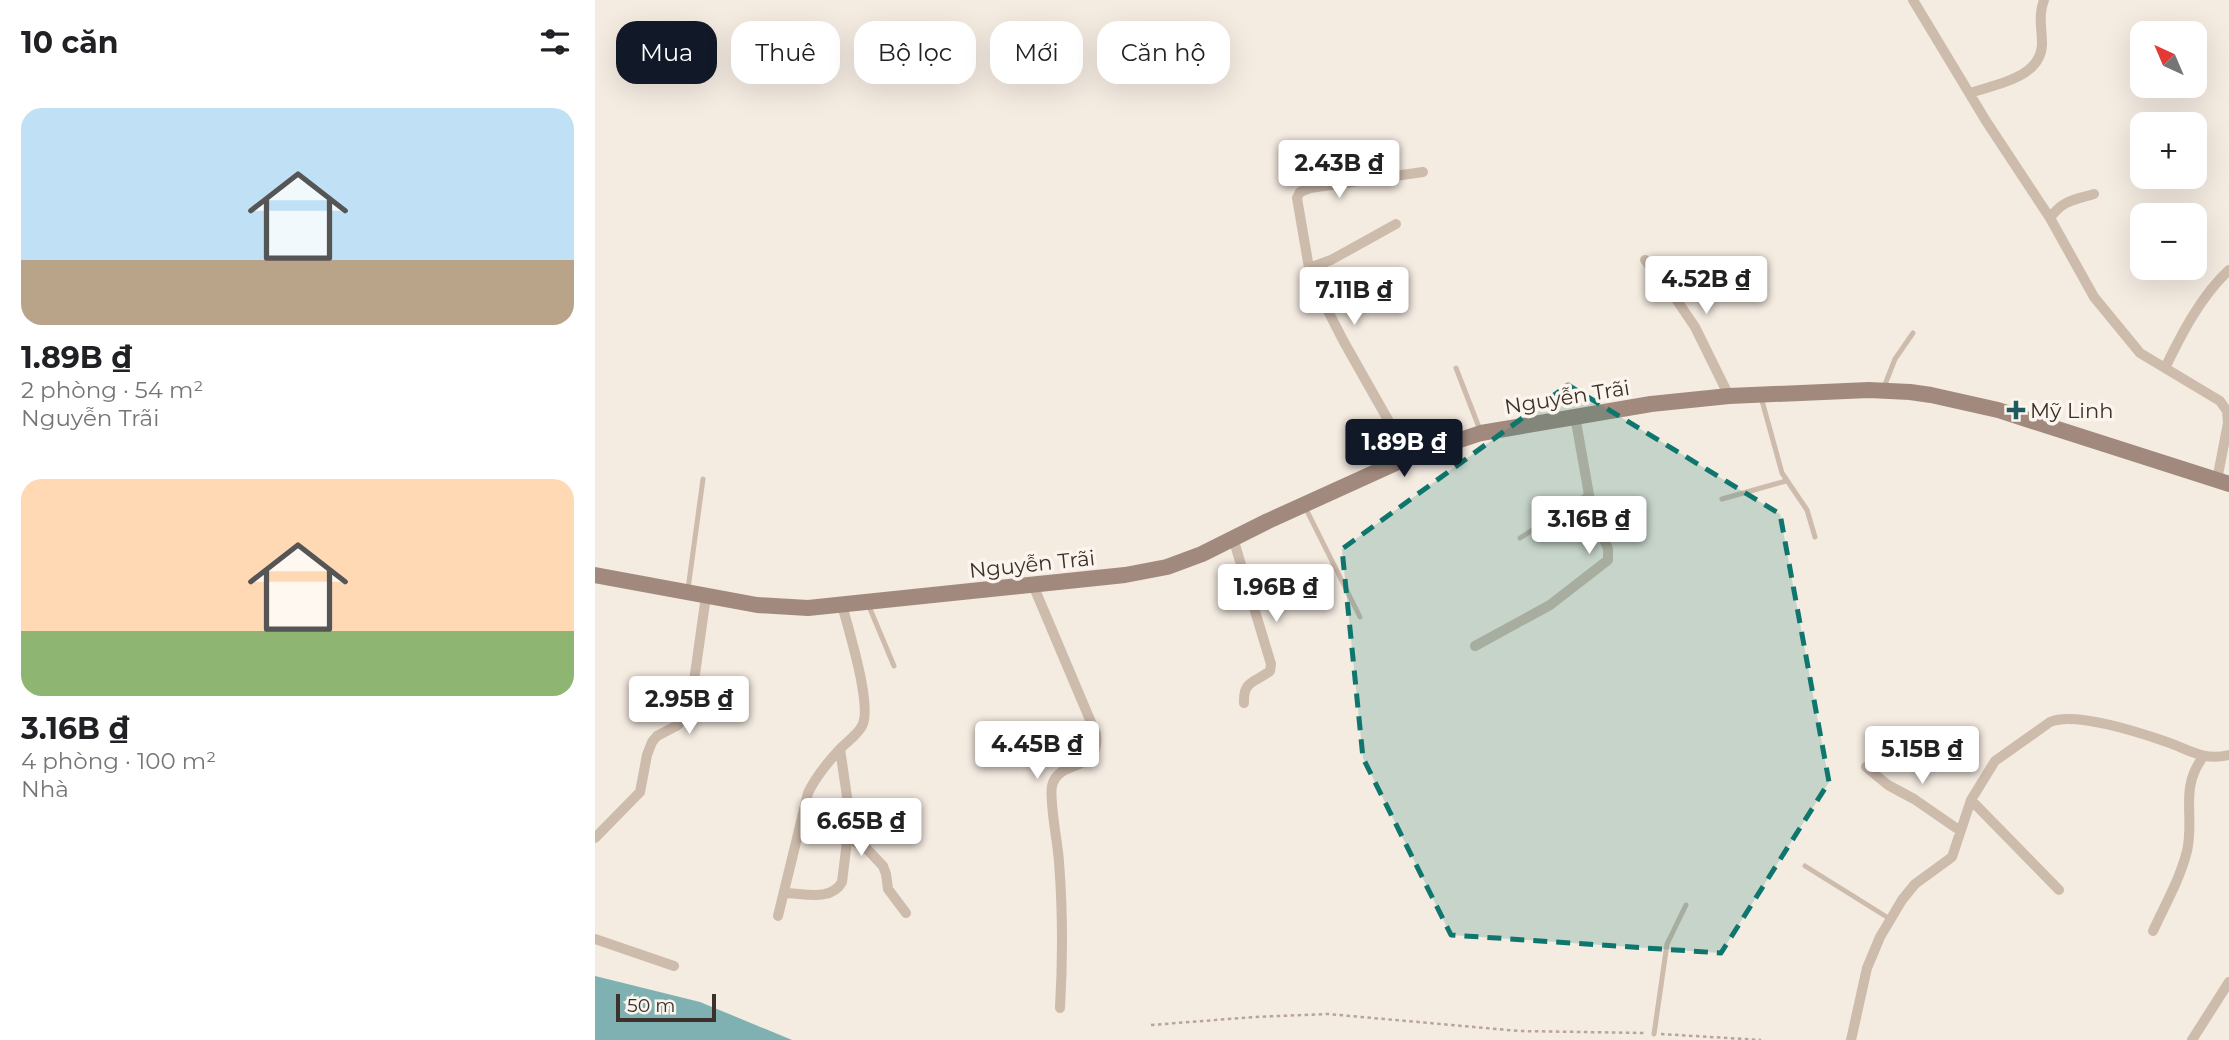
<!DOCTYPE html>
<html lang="vi">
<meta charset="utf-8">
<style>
:root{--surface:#fff;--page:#f6f6f6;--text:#202124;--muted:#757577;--accent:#111827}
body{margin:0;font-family:Montserrat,sans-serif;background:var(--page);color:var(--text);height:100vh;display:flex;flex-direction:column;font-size:26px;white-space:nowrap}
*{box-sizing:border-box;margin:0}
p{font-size:23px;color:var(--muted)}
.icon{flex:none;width:38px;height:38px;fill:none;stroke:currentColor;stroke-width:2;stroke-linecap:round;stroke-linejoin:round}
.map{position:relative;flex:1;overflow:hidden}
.side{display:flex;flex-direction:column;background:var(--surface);width:595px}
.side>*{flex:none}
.hud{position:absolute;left:21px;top:21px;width:665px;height:63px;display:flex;gap:14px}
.needle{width:46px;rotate:316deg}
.buttons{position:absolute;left:1535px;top:21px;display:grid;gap:14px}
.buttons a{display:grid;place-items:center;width:77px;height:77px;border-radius:14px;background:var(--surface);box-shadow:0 7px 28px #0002;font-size:35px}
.scale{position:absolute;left:21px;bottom:18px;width:100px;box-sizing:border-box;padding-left:7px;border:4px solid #3b302b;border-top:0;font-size:19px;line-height:24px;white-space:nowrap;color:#3b302b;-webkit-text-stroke:5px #fbf5ee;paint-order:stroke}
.price{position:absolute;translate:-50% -60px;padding:0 16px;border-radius:7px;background:#fff;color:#222;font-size:23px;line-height:46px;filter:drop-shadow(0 2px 4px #0008)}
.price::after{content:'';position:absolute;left:50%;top:42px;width:21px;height:16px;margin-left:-10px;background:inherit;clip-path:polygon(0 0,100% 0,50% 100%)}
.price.active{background:var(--accent);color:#fff}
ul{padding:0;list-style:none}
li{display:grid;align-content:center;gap:14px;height:371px;padding:0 21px}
li span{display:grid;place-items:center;height:217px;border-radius:21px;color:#555}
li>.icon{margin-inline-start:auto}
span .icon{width:126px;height:126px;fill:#fffc;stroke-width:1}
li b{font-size:30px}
h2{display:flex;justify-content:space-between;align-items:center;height:84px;padding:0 21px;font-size:30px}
.pill{padding:0 24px;border-radius:21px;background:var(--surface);box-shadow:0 7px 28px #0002;font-size:24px;line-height:63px}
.pill.active{background:var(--accent);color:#fff}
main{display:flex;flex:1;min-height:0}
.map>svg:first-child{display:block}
.water{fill:#7fb0b2}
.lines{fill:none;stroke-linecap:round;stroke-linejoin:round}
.path{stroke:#b9a596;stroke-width:2.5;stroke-dasharray:3.5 3.5;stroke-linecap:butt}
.service{stroke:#cdbbac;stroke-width:5}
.minor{stroke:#cdbbac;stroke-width:10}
.secondary{stroke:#a18a7d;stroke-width:16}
.marked{fill:#0f766e;fill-opacity:0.2;stroke:#0f766e;stroke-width:5;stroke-dasharray:14 9;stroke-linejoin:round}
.poi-dot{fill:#1f5a5e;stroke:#fbf5ee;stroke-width:2.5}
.labels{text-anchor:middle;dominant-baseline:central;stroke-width:7;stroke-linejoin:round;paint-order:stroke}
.street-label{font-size:21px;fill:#3b302b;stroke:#fbf5ee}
.poi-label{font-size:21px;fill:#3b302b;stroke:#fbf5ee;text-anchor:start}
</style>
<main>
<section class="side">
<h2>10 căn<svg class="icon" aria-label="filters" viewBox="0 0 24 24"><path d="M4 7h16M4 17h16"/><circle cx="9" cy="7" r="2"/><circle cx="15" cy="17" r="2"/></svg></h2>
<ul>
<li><span style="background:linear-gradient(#bfe0f5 70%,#b9a48a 0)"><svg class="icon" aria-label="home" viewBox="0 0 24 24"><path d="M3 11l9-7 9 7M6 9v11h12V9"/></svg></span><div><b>1.89B ₫</b><p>2 phòng · 54 m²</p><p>Nguyễn Trãi</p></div></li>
<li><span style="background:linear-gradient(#ffd9b3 70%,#8fb573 0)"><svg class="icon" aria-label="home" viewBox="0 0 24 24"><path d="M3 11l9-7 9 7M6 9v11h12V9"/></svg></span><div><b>3.16B ₫</b><p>4 phòng · 100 m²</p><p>Nhà</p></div></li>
</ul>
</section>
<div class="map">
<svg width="1634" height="1040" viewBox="0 0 1634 1040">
<rect width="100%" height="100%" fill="#f4ebe1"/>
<path class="water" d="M0 976 105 1002 197 1040H0Z"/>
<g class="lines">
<path class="path" d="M556 1025 659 1017 733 1014 924 1031 1049 1033
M1066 1034 1166 1040"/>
<path class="service" d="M861 368 885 430
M1289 387 1300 359 1318 333
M1166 397 1187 473 1212 510 1220 537
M1127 499 1191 481
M710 507 765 617
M925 538 993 494
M93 589 108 479
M273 604 299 666
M1210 866 1295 919
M1059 1034 1072 944 1091 905"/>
<path class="minor" d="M1318 0 1391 121 1455 218 1499 297 1545 353 1625 401 1632 411 1633 423 1622 480
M1375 93C1401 84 1446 78 1447 44 1447 28 1443 15 1449 0
M1455 218C1468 200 1479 200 1499 194
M801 224 736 260 714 268 718 282 749 342 814 457
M1050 260 1081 299 1100 327 1134 396
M714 268 702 198 705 192 715 188 828 172
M1570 368C1587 333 1606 296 1634 270
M638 538 676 664 675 671C660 683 648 680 649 703
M438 585 501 734C506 774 463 758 457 786 454 801 463 844 464 862 468 913 468 957 465 1008
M880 646 955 605 1013 560V549L996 506 980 416
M1271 767 1293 785 1319 799 1364 830
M1376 800 1464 890
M0 838 45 792 52 755 57 742 62 736 83 725 91 714 99 681 111 596
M254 839 270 847 288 866 291 874 293 889 311 913
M189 893C208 893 236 902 247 882L255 817 245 749
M183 916 213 793C221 776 232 763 245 749 252 742 262 735 267 726 278 707 253 628 247 605
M1558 931C1570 905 1585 879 1592 851 1600 816 1584 789 1608 757
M0 939 79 966
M1256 1040 1272 968 1285 937 1307 900 1320 884 1357 857 1376 800 1400 761 1455 722C1479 711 1546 733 1572 742 1595 750 1608 761 1634 755
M1597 1040 1634 982"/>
<path class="secondary" d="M0 575 162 605 213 608 530 575 572 567 607 554 673 521 814 457 886 433 1056 404 1134 396 1274 390 1315 392 1336 395 1403 410 1634 484"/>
</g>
<path class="marked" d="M973 385 1185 514 1234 782 1126 953 856 935 768 758 747 549Z"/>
<path class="poi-dot" d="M1417.5 399.5h7v7h7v7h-7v7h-7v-7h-7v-7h7z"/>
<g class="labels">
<g class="street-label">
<text transform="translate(972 397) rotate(-9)">Nguyễn Trãi</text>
<text transform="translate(437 564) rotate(-6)">Nguyễn Trãi</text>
</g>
<g class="poi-label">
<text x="1435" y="410">Mỹ Linh</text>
</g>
</g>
</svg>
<div class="buttons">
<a><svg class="needle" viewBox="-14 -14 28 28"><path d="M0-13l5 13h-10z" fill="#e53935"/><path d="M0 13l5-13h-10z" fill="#757577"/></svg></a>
<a>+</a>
<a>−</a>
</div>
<div class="scale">50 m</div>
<b class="price" style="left:744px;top:200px">2.43B ₫</b>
<b class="price" style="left:1111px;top:316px">4.52B ₫</b>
<b class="price" style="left:759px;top:327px">7.11B ₫</b>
<b class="price active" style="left:809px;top:479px">1.89B ₫</b>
<b class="price" style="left:994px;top:556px">3.16B ₫</b>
<b class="price" style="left:681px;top:624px">1.96B ₫</b>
<b class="price" style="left:94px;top:736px">2.95B ₫</b>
<b class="price" style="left:442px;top:781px">4.45B ₫</b>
<b class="price" style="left:1327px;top:786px">5.15B ₫</b>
<b class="price" style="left:266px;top:858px">6.65B ₫</b>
<div class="hud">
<a class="pill active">Mua</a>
<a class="pill">Thuê</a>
<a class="pill">Bộ lọc</a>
<a class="pill">Mới</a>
<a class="pill">Căn hộ</a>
</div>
</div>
</main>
